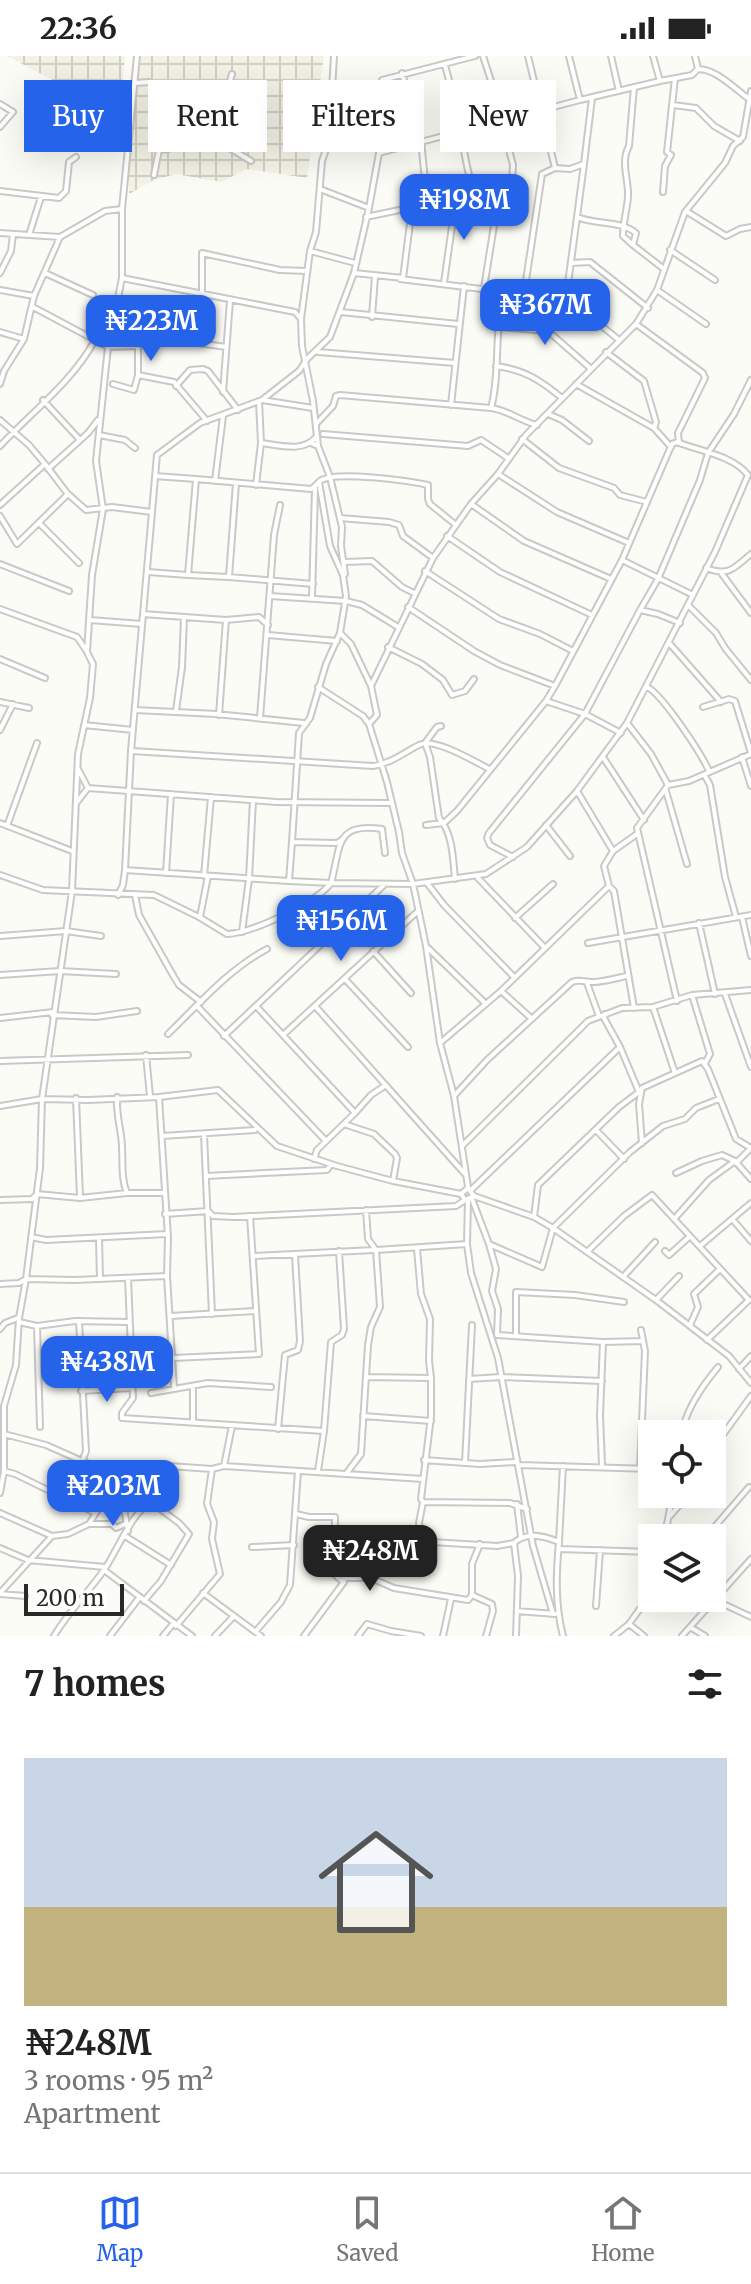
<!DOCTYPE html>
<meta charset="utf-8">
<style>
:root{--surface:#fff;--page:#f6f6f6;--text:#222;--muted:#767676;--line:#e0e0e0;--accent:#2563eb}
body{margin:0;font-family:Merriweather,serif;background:var(--page);color:var(--text);height:100vh;display:flex;flex-direction:column;font-size:30px;white-space:nowrap}
*{box-sizing:border-box;margin:0}
p{font-size:26px;color:var(--muted)}
.icon{flex:none;width:44px;height:44px;fill:none;stroke:currentColor;stroke-width:2;stroke-linecap:round;stroke-linejoin:round}
.map{position:relative;height:1580px;overflow:hidden}
.drawer{display:flex;flex-direction:column;background:var(--surface);flex:1}
.drawer>*{flex:none}
.hud{position:absolute;left:24px;top:24px;width:704px;height:72px;display:flex;gap:16px}
.fabs{position:absolute;left:638px;top:1364px;display:grid;gap:16px}
.fabs a{display:grid;place-items:center;width:88px;height:88px;border-radius:0px;background:var(--surface);box-shadow:0 8px 32px #0002;font-size:40px}
.scale{position:absolute;left:24px;bottom:20px;width:100px;box-sizing:border-box;padding-left:8px;border:4px solid #292927;border-top:0;font-size:22px;line-height:28px;white-space:nowrap;color:#292927;-webkit-text-stroke:6px #fff;paint-order:stroke}
.price{position:absolute;translate:-50% -68px;padding:0 18px;border-radius:16px;background:var(--accent);color:#fff;font-size:26px;line-height:52px;filter:drop-shadow(0 2px 4px #0008)}
.price::after{content:'';position:absolute;left:50%;top:48px;width:24px;height:18px;margin-left:-12px;background:inherit;clip-path:polygon(0 0,100% 0,50% 100%)}
.price.active{background:#222;color:#fff}
ul{padding:0;list-style:none}
li{display:grid;align-content:center;gap:16px;height:424px;padding:0 24px}
li span{display:grid;place-items:center;height:248px;border-radius:0px;color:#555}
li>.icon{margin-inline-start:auto}
span .icon{width:144px;height:144px;fill:#fffc;stroke-width:1}
li b{font-size:34px}
h2{display:flex;justify-content:space-between;align-items:center;height:96px;padding:0 24px;font-size:34px}
.tag{padding:0 28px;border-radius:0px;background:var(--surface);box-shadow:0 8px 32px #0002;font-size:28px;line-height:72px}
.tag.active{background:var(--accent);color:#fff}
.status{display:flex;justify-content:space-between;align-items:center;height:56px;padding:0 40px;background:var(--surface);direction:ltr}
.status svg{height:22px;fill:currentColor}
.dock{display:flex;justify-content:space-around;align-items:center;height:112px;border-top:2px solid var(--line);background:var(--surface);font-size:22px;color:var(--muted)}
.dock a{display:grid;justify-items:center;gap:4px}
.dock .active{color:var(--accent)}
.map>svg:first-child{display:block}
.industrial{fill:url(#industrial-grid)}
.lines{fill:none;stroke-linecap:round;stroke-linejoin:round}
.minor-casing{stroke:#cac9c5;stroke-width:8}
.minor{stroke:#fff;stroke-width:4}
</style>
<div class="status"><b>22:36</b><svg viewBox="0 0 49 12"><path d="M0 12V9h3v3zM5 12V6h3v6zM10 12V3h3v9zM15 12V0h3v12zM26 1h20v11H26zM47 4h2v5h-2z"/></svg></div>
<div class="map">
<svg width="751" height="1580" viewBox="0 0 751 1580">
<defs>
<pattern id="industrial-grid" width="8" height="8" patternUnits="userSpaceOnUse" patternTransform="scale(2)"><rect width="8" height="8" fill="#f4f2e6"/><path d="M0 4h8M4 0v8" fill="none" stroke="#d1d0c5"/></pattern>
</defs>
<rect width="100%" height="100%" fill="#fcfcf7"/>
<path class="industrial" d="M7 0H125L119 59Z
M141 0H324L307 122 247 113 221 126 176 118 154 124 129 138V109Z"/>
<g class="lines">
<g class="minor-casing">
<path id="minor" d="M483 0 501 56 499 66 505 79 513 109 512 125 500 132 484 232
M569 0 580 44
M611 0 619 35
M695 0 698 13C716 13 734 32 749 43
M445 9 458 59 459 75
M402 17 421 85 425 124 438 144
M232 18 220 59 218 85 251 105
M660 25 692 19 698 13
M135 27 149 26 166 35 157 48 152 77 159 94 169 93 182 71
M176 36 175 46 188 81 192 83 218 85
M0 48 13 56 0 71
M673 49 696 52 714 70 740 85
M460 75C465 94 466 116 474 134
M379 97 580 44 660 25 653 0
M584 108 577 161C596 169 620 164 636 177L633 189 664 213
M555 112 570 113 584 108 592 42
M154 119 159 94
M320 133 369 152
M0 135 59 142 66 135 69 106 76 101
M663 136 665 110 671 99 667 96 675 22
M686 155 726 180 740 173 751 171
M366 161 461 141 474 134 499 132
M0 177 60 181 105 155 122 153
M29 179 41 141
M633 189 623 180C623 166 627 154 628 141 629 124 620 106 629 90L634 31
M670 194 715 224
M310 195 355 207
M571 207 590 206 648 252
M0 217 11 195 13 178
M45 217 93 239
M354 217 403 222 412 152
M122 222 295 256 301 263
M403 222 400 223 570 244 619 284
M444 227 456 142
M0 234 34 240
M657 234 706 268
M202 236V197L280 214 307 215
M524 238 542 118 555 112 528 0
M566 242 577 161
M33 251 108 291 138 290
M341 256 458 268
M372 261 375 220
M636 268 703 317 705 322 678 377 679 387
M500 271 548 275 590 312
M0 276 24 283
M114 290 113 267 122 222V153L137 0
M318 296 455 307
M606 296 644 325 656 366 654 372
M496 310C525 314 540 324 562 342
M138 319V290L142 279 226 291
M0 328 4 315 24 283 34 240 60 181
M113 328 134 334 138 319 174 326 207 365
M576 328 654 372 671 391
M176 330 190 314 203 313 208 315 238 354
M223 336 230 245
M43 344 80 384
M262 344 313 352
M259 345 261 387C279 389 303 397 316 381
M451 349 464 230
M491 352C508 354 520 365 537 369
M548 358 562 364 589 385
M0 364 29 389 45 408
M316 368 333 350 336 340 340 339 491 352C501 315 493 274 505 237
M323 378 468 390 481 384 508 402
M99 379 125 384 135 392
M522 383 559 412 614 432 620 439 647 446
M311 387 318 390 330 421 342 471 341 490 345 518 343 519
M0 390C32 356 73 325 95 284
M318 390 313 345 302 290 301 263 310 195 316 176 322 105 329 85 334 0
M48 413 88 377 98 364
M498 418 557 456 629 487
M155 420 196 423 188 519 228 521
M196 423 311 433C315 431 317 427 320 425 334 414 410 425 428 429V443L430 448 456 469
M215 425 223 360
M319 426 330 490 343 519 346 540 340 577 351 588 371 630
M236 427 229 521 313 528
M256 429 261 387
M471 448 524 485 611 523
M0 449 45 408 67 437
M0 460 17 488 68 438 86 454 112 451 152 456
M340 462 389 466 399 469 403 480 433 502
M40 468 79 507
M447 480 500 516 592 559
M622 504 693 539
M344 506 372 505 402 531 414 537
M0 508 69 535
M706 512C729 521 734 512 751 498
M425 515 499 563 540 578 573 595
M148 516 188 519
M722 518 751 557
M270 540 346 545 362 549 398 571
M312 542 315 433
M689 550 716 577 725 592 751 624
M408 551 474 595 500 609 555 630
M0 553 77 581 86 594
M640 554 658 523 700 424 708 397 734 358 751 324
M143 558 226 564 259 561 268 569
M90 564 142 568
M340 577 326 608 310 662 299 677 292 786 337 787 342 784
M268 579 337 585
M670 588 721 646
M388 591 422 608 443 624 452 639 465 635 474 623
M0 603 45 622
M647 631C662 638 701 697 709 715
M546 645 585 658 621 677
M0 646 29 652
M703 651 729 643 735 645 751 697
M135 654 216 658 304 667
M176 655 182 611 184 561
M219 659 226 564
M260 662 274 479 280 449
M627 667 651 698 668 729
M369 668 377 659 371 630 433 502 471 448 498 418 526 379 636 268 657 234 685 156 725 107 733 90 743 81 751 35
M84 669 133 674
M0 674 13 648
M425 687 430 701 439 762C453 777 453 804 455 823
M425 687 437 671 441 670
M132 695 373 710C392 707 403 697 419 689 434 681 474 705 489 713
M603 701 644 764
M742 701 751 730
M78 713 88 732
M705 720 710 729 725 821 736 861
M88 732 276 746 390 747
M577 735 613 795
M666 735 687 808
M77 746 88 732
M0 767 72 795
M426 769 444 767 457 755 546 645 555 630 622 504 672 388 677 386C699 395 732 399 748 419
M546 769 570 800
M7 770 37 687
M292 786 289 825 331 827C341 790 335 766 382 773L385 797
M513 801 490 789 487 782 489 777 585 658 640 554 658 558 680 567
M125 814 289 825
M166 817 171 738
M0 819 43 834 154 839 199 861 227 878C252 877 316 847 331 827L413 828 402 797 399 776 387 726 369 668 363 660 318 631
M204 820 211 741
M478 822 545 892
M427 827 444 849 514 921
M609 830 604 810 613 795 637 778
M118 839 123 829 125 814 131 695 157 399 200 367 262 344 299 315 307 303 330 281 354 217 369 152 379 97V35L382 24 475 0
M135 839 139 859 174 921 179 929 201 946
M200 861 208 820
M742 861 751 900
M515 862 553 828
M699 867 715 938
M242 876 249 823 253 744
M0 880 66 875 101 880
M588 887 751 859
M428 892 486 948
M373 895 411 937
M0 919 60 915 116 918
M345 923 408 991
M587 927 599 960
M501 935 531 962
M725 938 751 1011
M692 939 710 998 705 1007
M677 945 637 772 668 729 689 725 751 698
M197 950 326 1085
M315 950 465 1118
M257 951 355 1057 317 1094 314 1103
M653 951 675 1017
M52 959 96 961 137 955
M0 962 53 956
M168 978C199 948 229 913 267 893
M283 979 418 855
M224 980 385 828
M440 987 501 935 609 830 614 835 634 952
M146 999 150 1040
M0 1005 188 999
M454 1040 440 987 426 890 413 828 486 818 527 791 577 735 627 667 715 496 748 419
M117 1041C116 1062 122 1075 122 1092 123 1108 121 1123 127 1137
M159 1041 168 1181 167 1220
M76 1042 80 1142
M0 1050 42 1043 88 1044 159 1041 218 1034 277 1090 337 1110 393 1125 461 1138 465 1144 474 1140 468 1132 461 1138
M355 1057 371 1039 386 1029
M344 1068 374 1078 395 1098 397 1102 393 1125
M596 1074 624 1103
M204 1079 212 1258
M162 1080 255 1074
M642 1087 639 1048 642 1032 702 1005 708 1013 736 1083 751 1092
M462 1090 588 965 622 952 653 951 692 939 751 934
M736 1107 751 1092
M676 1117 702 1105 722 1099 735 1105 751 1123
M206 1120 327 1114 331 1108
M468 1131 454 1040 487 1004 572 926C580 923 584 926 592 926 604 926 616 922 627 920
M472 1133 620 991
M474 1140 534 1161 553 1172 656 1244 729 1300 751 1327
M472 1143 489 1188
M0 1144 32 1143 37 1138 80 1142 127 1137H163
M468 1144 467 1188 471 1217 498 1302 533 1490 553 1558
M165 1158 208 1155 213 1160 233 1161 456 1150 465 1144
M534 1161 538 1129 619 1051 639 1036 620 991 604 962 605 958
M676 1161 709 1124 735 1105
M733 1164 751 1185
M31 1181 46 1184 167 1178
M99 1182 100 1223
M700 1190 751 1147
M417 1193 421 1238 430 1263 429 1305 431 1322V1360L421 1443 423 1446 419 1467 421 1484
M376 1194 467 1188
M588 1195 624 1160 652 1139 749 1244
M665 1195 669 1199 689 1181
M253 1200 374 1194
M623 1221 655 1186
M128 1222 133 1342 122 1357V1362L324 1375
M0 1228 19 1227 26 1223 75 1224 167 1220 174 1332
M656 1244 679 1220
M170 1260 255 1255
M79 1265 86 1395 82 1406
M19 1266 37 1270 75 1265 128 1266
M690 1269 698 1251 694 1238 720 1213
M37 1270 40 1371
M0 1273 5 1267 18 1262
M497 1279 498 1253 492 1235 496 1213 489 1188 542 1211 553 1172 630 1096 663 1070 685 1063 696 1052 719 1043
M497 1279 603 1286 600 1359 602 1410
M516 1280V1236L575 1239 624 1246
M707 1284 749 1244
M603 1286 643 1285
M173 1302 259 1298 250 1160
M80 1308 130 1305
M739 1313 751 1300
M366 1321 431 1322
M469 1323 501 1321 602 1325
M193 1330V1366
M81 1335 132 1332
M151 1337 208 1327 271 1331
M363 1360 431 1365
M278 1373 285 1299 298 1294 300 1285 295 1199
M4 1378 46 1389 91 1409 141 1408 212 1413 224 1410 423 1423
M682 1378C685 1355 703 1329 718 1311
M712 1394 751 1340
M424 1404 480 1408 515 1406
M465 1407 472 1269
M116 1408 128 1475
M519 1409 652 1413
M224 1410 232 1370
M640 1412 645 1295 641 1274
M4 1415 15 1418 95 1457
M318 1415 324 1375 331 1286 342 1279 344 1273 339 1195
M346 1418 361 1398 368 1289 371 1271 380 1251 376 1194 368 1183 366 1154
M0 1437 4 1415V1350L16 1309 19 1262 26 1223 40 1112 42 1043 72 835 78 698 90 642 93 608 87 596 92 519 103 453 96 405 108 291
M423 1446 510 1447 527 1453
M517 1448 521 1481
M0 1457 52 1480 68 1478 89 1468 104 1444 106 1408
M296 1458 309 1461H335L334 1518 342 1525
M670 1460 689 1438
M89 1468H112L116 1472 125 1468
M125 1480 171 1509
M660 1482 667 1468 673 1438
M705 1482 749 1431
M559 1486 563 1410
M252 1491 294 1489
M0 1492 28 1504 105 1511
M559 1493 652 1496
M652 1497 648 1506 652 1510
M104 1514 192 1580
M376 1523 379 1492 384 1483 497 1490 514 1487
M0 1537 52 1480
M203 1537 261 1580
M0 1538 25 1540
M472 1539 492 1548 493 1555 486 1580
M715 1544 751 1561
M596 1550 600 1494
M517 1555 555 1558
M629 1568 644 1580
M176 1570 220 1518 212 1483 214 1466 207 1448 212 1413
M690 1571 705 1580
M256 1575 281 1546 290 1529 298 1415
M54 1580C68 1556 88 1537 104 1514 117 1495 132 1456 151 1446L179 1467 189 1478 161 1525 144 1545
M110 1580 139 1542
M163 1580 173 1568
M215 1580 234 1560
M304 1580 344 1526 343 1523 347 1522H371L394 1532 468 1544 472 1539V1508L480 1488
M358 1580 367 1568 391 1575 421 1580
M443 1580 451 1543
M516 1580 518 1520 514 1487C526 1475 545 1480 559 1486 556 1518 555 1549 563 1580
M614 1580 629 1568 652 1536
M682 1580 751 1503"/>
</g>
<use href="#minor" class="minor"/>
</g>
</svg>
<div class="fabs">
<a><svg class="icon" aria-label="locate" viewBox="0 0 24 24"><circle cx="12" cy="12" r="6"/><path d="M12 2v4M12 18v4M2 12h4M18 12h4"/></svg></a>
<a><svg class="icon" aria-label="layers" viewBox="0 0 24 24"><path d="M12 4l9 5-9 5-9-5zM3 14l9 5 9-5"/></svg></a>
</div>
<div class="scale">200 m</div>
<b class="price" style="left:464px;top:186px">₦198M</b>
<b class="price" style="left:545px;top:291px">₦367M</b>
<b class="price" style="left:151px;top:307px">₦223M</b>
<b class="price" style="left:341px;top:907px">₦156M</b>
<b class="price" style="left:107px;top:1348px">₦438M</b>
<b class="price" style="left:113px;top:1472px">₦203M</b>
<b class="price active" style="left:370px;top:1537px">₦248M</b>
<div class="hud">
<a class="tag active">Buy</a>
<a class="tag">Rent</a>
<a class="tag">Filters</a>
<a class="tag">New</a>
</div>
</div>
<section class="drawer">
<h2>7 homes<svg class="icon" aria-label="filters" viewBox="0 0 24 24"><path d="M4 7h16M4 17h16"/><circle cx="9" cy="7" r="2"/><circle cx="15" cy="17" r="2"/></svg></h2>
<ul>
<li><span style="background:linear-gradient(#c9d6e8 60%,#c2b280 0)"><svg class="icon" aria-label="home" viewBox="0 0 24 24"><path d="M3 11l9-7 9 7M6 9v11h12V9"/></svg></span><div><b>₦248M</b><p>3 rooms · 95 m²</p><p>Apartment</p></div></li>
</ul>
</section>
<nav class="dock">
<a class="active"><svg class="icon" aria-label="map" viewBox="0 0 24 24"><path d="M3 6l6-2 6 2 6-2v14l-6 2-6-2-6 2zM9 4v14M15 6v14"/></svg>Map</a>
<a><svg class="icon" aria-label="saved" viewBox="0 0 24 24"><path d="M7 4h10v16l-5-4-5 4z"/></svg>Saved</a>
<a><svg class="icon" aria-label="home" viewBox="0 0 24 24"><path d="M3 11l9-7 9 7M6 9v11h12V9"/></svg>Home</a>
</nav>
